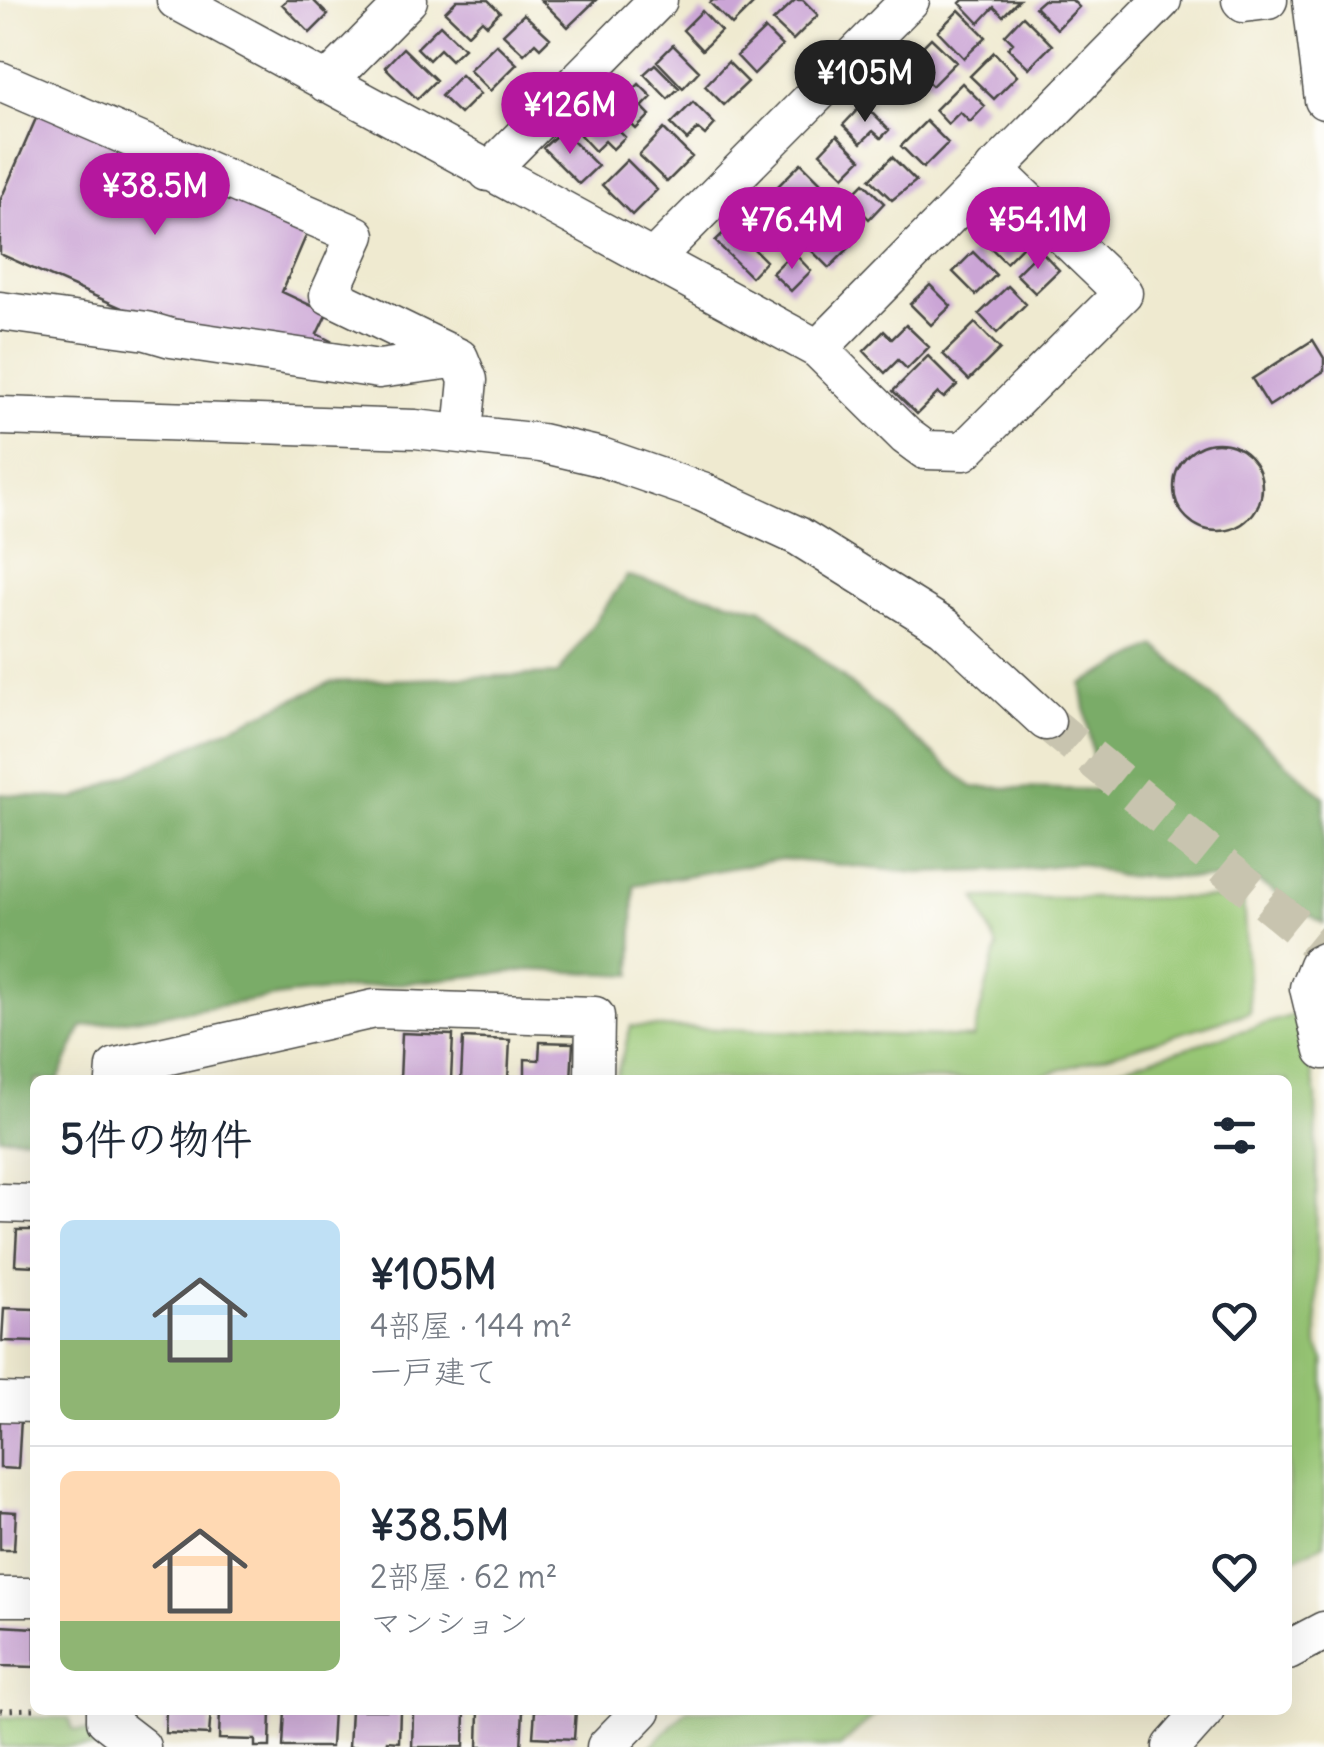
<!DOCTYPE html>
<html lang="ja">
<meta charset="utf-8">
<style>
:root{--surface:#fff;--page:#f2f2f3;--text:#1f2937;--muted:#747a83;--line:#e0e1e3;--accent:#b5179e}
body{margin:0;font-family:Delius,"Klee One",sans-serif;background:var(--page);color:var(--text);height:100vh;display:flex;flex-direction:column;font-size:38px;white-space:nowrap}
*{box-sizing:border-box;margin:0}
p{font-size:32px;color:var(--muted)}
.icon{flex:none;width:55px;height:55px;fill:none;stroke:currentColor;stroke-width:2;stroke-linecap:round;stroke-linejoin:round}
.map{position:relative;flex:1;overflow:hidden}
.panel{position:absolute;left:30px;top:1075px;width:1262px;height:640px;display:flex;flex-direction:column;background:var(--surface);border-radius:15px;box-shadow:0 10px 40px #0002}
.panel>*{flex:none}
.price{position:absolute;translate:-50% -85px;padding:0 22px;border-radius:35px;background:var(--accent);color:#fff;font-size:32px;line-height:65px;filter:drop-shadow(0 2px 5px #0008)}
.price::after{content:'';position:absolute;left:50%;top:60px;width:30px;height:22px;margin-left:-15px;background:inherit;clip-path:polygon(0 0,100% 0,50% 100%)}
.price.on{background:#222;color:#fff}
ul{padding:0;list-style:none}
li{display:flex;align-items:center;gap:30px;height:250px;padding:0 30px}
li+li{border-top:2px solid var(--line)}
li span{display:grid;place-items:center;flex:none;width:280px;height:200px;border-radius:15px;color:#555}
li>.icon{margin-inline-start:auto}
span .icon{width:120px;height:120px;fill:#fffc;stroke-width:1}
li b{font-size:42px}
h2{display:flex;justify-content:space-between;align-items:center;height:120px;padding:0 30px;font-size:42px}
.map>svg:first-child{display:block}
.green{fill:#99c876;stroke:#627a50;stroke-width:2.5}
.forest{fill:#7aac67;stroke:#526c49;stroke-width:2.5}
.building{fill:#cba5d6}
.lines{fill:none;stroke-linecap:round;stroke-linejoin:round}
.minor-tunnel{stroke:#c8c4af;stroke-width:38;stroke-dasharray:38 19;stroke-linecap:butt}
.minor-casing{stroke:#484844;stroke-width:41}
.path{stroke:#484844;stroke-width:5;stroke-dasharray:2.5 8;stroke-linecap:butt}
.minor{stroke:#fff;stroke-width:38}
</style>
<div class="map">
<svg width="1324" height="1747" viewBox="0 0 1324 1747">
<rect width="100%" height="100%" fill="#fdfcf7"/>
<filter id="ink" filterUnits="userSpaceOnUse"><feTurbulence type="fractalNoise" baseFrequency=".01" numOctaves="2"/><feDisplacementMap in="SourceGraphic" scale="20" xChannelSelector="R" yChannelSelector="G"/><feConvolveMatrix kernelMatrix="1 2 1 2 8 2 1 2 1" color-interpolation-filters="sRGB"/></filter>
<filter id="wash" filterUnits="userSpaceOnUse"><feTurbulence type="fractalNoise" baseFrequency=".0048" numOctaves="4" result="noise"/><feDisplacementMap in="SourceGraphic" scale="40" xChannelSelector="R" yChannelSelector="G"/><feGaussianBlur stdDeviation="2.25" result="paint"/><feColorMatrix in="noise" values="0 0 0 0 0 0 0 0 0 0 0 0 0 0 0 0 0 1.4 0 .05"/><feComposite in="paint" operator="in"/></filter>
<g filter="url(#wash)">
<rect width="100%" height="100%" fill="#efead0"/>
<path class="green" d="M976 898H1243L1250 1012 1027 1080H615L631 1026 973 1038 997 947Z
M1300 1013 1316 1095 1317 1346 1324 1360V1544L1288 1562V1080H1081Z
M687 1710H880L840 1747H650Z
M0 1717 69 1718 73 1730 93 1732 114 1747H0Z"/>
<path class="forest" d="M627 576 762 609 972 787 1098 790 1081 684 1156 646 1324 797V924L1255 880 1119 876 1078 863 1017 870 917 873 782 859 634 885 632 975 531 970 289 995 82 1027 58 1080H35V1138L0 1137V794L75 799 331 682 558 674Z"/>
<g id="blocks">
<path class="building" d="M287 0H313L328 15 310 33 282 4Z
M457 0H488L500 12 487 25 482 20 468 34 445 12Z
M541 0H596L568 27Z
M713 0H754L755 2 732 25 710 3Z
M795 0H803L818 15 793 40 773 21Z
M963 0H1019L1003 16 994 7 979 23 960 3Z
M1043 0H1072L1079 7 1057 29 1035 7Z
M959 10 986 37 964 58 938 31Z
M702 11 721 31 702 50 683 30Z
M524 14 550 38 540 48 535 43 524 54 503 34Z
M1023 16 1052 45 1029 68 1008 48 1013 43 1005 35Z
M440 25 464 48 451 60 440 49 429 60 417 48Z
M765 29 782 46 754 74 737 56Z
M931 38 956 62 932 86 908 61Z
M496 44 517 64 490 91 469 70Z
M673 45 699 71 683 88 657 61Z
M403 48 436 80 417 99 385 67Z
M994 52 1017 76 994 99 970 76Z
M728 62 748 82 724 105 705 86Z
M655 64 679 88 668 99 644 74Z
M461 75 480 94 460 114 441 96Z
M962 83 985 106 970 122 960 112 948 124 935 110Z
M639 84 652 97 642 107 650 115 636 129 610 104 624 89 629 94Z
M693 102 715 124 705 135 698 129 687 140 671 124Z
M863 104 889 130 881 138 873 131 861 143 843 125Z
M41 107 312 222 282 292 327 313 317 334 331 341 324 355 169 329 0 254V201Z
M601 113 625 137 613 149 605 141 595 151 580 135Z
M926 121 948 143 923 168 901 146Z
M664 129 692 157 667 182 639 155Z
M562 130 598 166 579 184 543 148Z
M837 135 861 159 844 176 820 153Z
M892 157 916 181 892 200 870 179Z
M627 160 657 190 632 215 602 185Z
M801 163 832 194 807 218 776 188Z
M864 183 884 203 869 219 849 198Z
M771 201 795 225 784 237 776 230 772 233 756 217Z
M842 204 857 219 845 231 830 216Z
M1017 214 1036 233 1006 263 987 244Z
M828 222 852 245 829 268 805 244Z
M731 226 766 261 751 277 715 241Z
M1040 250 1059 270 1035 293 1016 274Z
M793 252 811 271 791 291 772 273Z
M973 252 996 275 976 295 953 272Z
M930 285 951 306 931 325 910 304Z
M1008 286 1026 304 997 333 979 314Z
M975 323 1000 349 969 380 943 354Z
M906 325 929 347 907 369 898 360 885 373 864 351 884 331 892 339Z
M1313 340 1324 358V371L1269 406 1252 379Z
M928 356 957 385 944 398 938 393 917 414 893 391Z
M1174 487a44 44 0 1 1 88 0a44 44 0 1 1-88 0Z
M402 1033 453 1035 451 1080H400Z
M463 1038 510 1040 508 1080H461Z
M540 1042 573 1043 571 1080H525V1059L539 1060Z
M17 1230H35V1266L15 1265Z
M4 1308 35 1309V1342L2 1341Z
M0 1418 21 1419 18 1469 0 1468Z
M0 1511 16 1512 14 1550H0Z
M0 1626 35 1628V1667L0 1666Z
M166 1710H211L209 1735 165 1733Z
M220 1710H271L270 1747H255V1740L219 1739Z
M285 1710H333L331 1747H283Z
M351 1710H400L399 1742 387 1741V1747H349Z
M431 1710H465L464 1747H412L413 1713H430Z
M479 1710H523L521 1747H478Z
M535 1710H576L574 1739 533 1737Z"/>
</g>
</g>
<g filter="url(#ink)">
<use href="#blocks" fill-opacity="0" stroke="#484844" stroke-width="2.5"/>
<g class="lines">
<path class="minor-tunnel" d="M1046 721 1324 949"/>
<g class="minor-casing">
<path id="minor" d="M176 0 818 349 906 436 925 450 964 451 1123 293 994 169
M1241 0 1244 3 1268 0
M1312 0 1324 100
M0 81 356 235 329 295 459 358 468 380 463 432
M326 83 408 0
M488 172 658 0
M653 259 910 0
M0 311 147 331 171 338 379 369 459 358
M818 349 1162 0
M0 416 415 429 541 443 601 457 702 492 798 536 944 627 1046 721
M1324 962 1318 965 1309 988 1324 1050
M115 1080 116 1067 374 1009 595 1016 594 1080
M0 1203 35 1204
M0 1402 35 1403
M0 1597H35
M1288 1650 1324 1631
M106 1710V1720L141 1747
M606 1747 642 1710
M1172 1747 1205 1710"/>
</g>
<path class="path" d="M0 1710 35 1709"/>
<use href="#minor" class="minor"/>
</g>
</g>
</svg>
<b class="price on" style="left:865px;top:125px">¥105M</b>
<b class="price" style="left:570px;top:157px">¥126M</b>
<b class="price" style="left:155px;top:238px">¥38.5M</b>
<b class="price" style="left:792px;top:272px">¥76.4M</b>
<b class="price" style="left:1038px;top:272px">¥54.1M</b>
<section class="panel">
<h2>5件の物件<svg class="icon" aria-label="filters" viewBox="0 0 24 24"><path d="M4 7h16M4 17h16"/><circle cx="9" cy="7" r="2"/><circle cx="15" cy="17" r="2"/></svg></h2>
<ul>
<li><span style="background:linear-gradient(#bfe0f5 60%,#8fb573 0)"><svg class="icon" aria-label="home" viewBox="0 0 24 24"><path d="M3 11l9-7 9 7M6 9v11h12V9"/></svg></span><div><b>¥105M</b><p>4部屋 · 144 m²</p><p>一戸建て</p></div><svg class="icon" aria-label="heart" viewBox="0 0 24 24"><path d="M12 20l-8-8c-3-5 5-10 8-4 3-6 11-1 8 4z"/></svg></li>
<li><span style="background:linear-gradient(#ffd9b3 75%,#8fb573 0)"><svg class="icon" aria-label="home" viewBox="0 0 24 24"><path d="M3 11l9-7 9 7M6 9v11h12V9"/></svg></span><div><b>¥38.5M</b><p>2部屋 · 62 m²</p><p>マンション</p></div><svg class="icon" aria-label="heart" viewBox="0 0 24 24"><path d="M12 20l-8-8c-3-5 5-10 8-4 3-6 11-1 8 4z"/></svg></li>
</ul>
</section>
</div>
